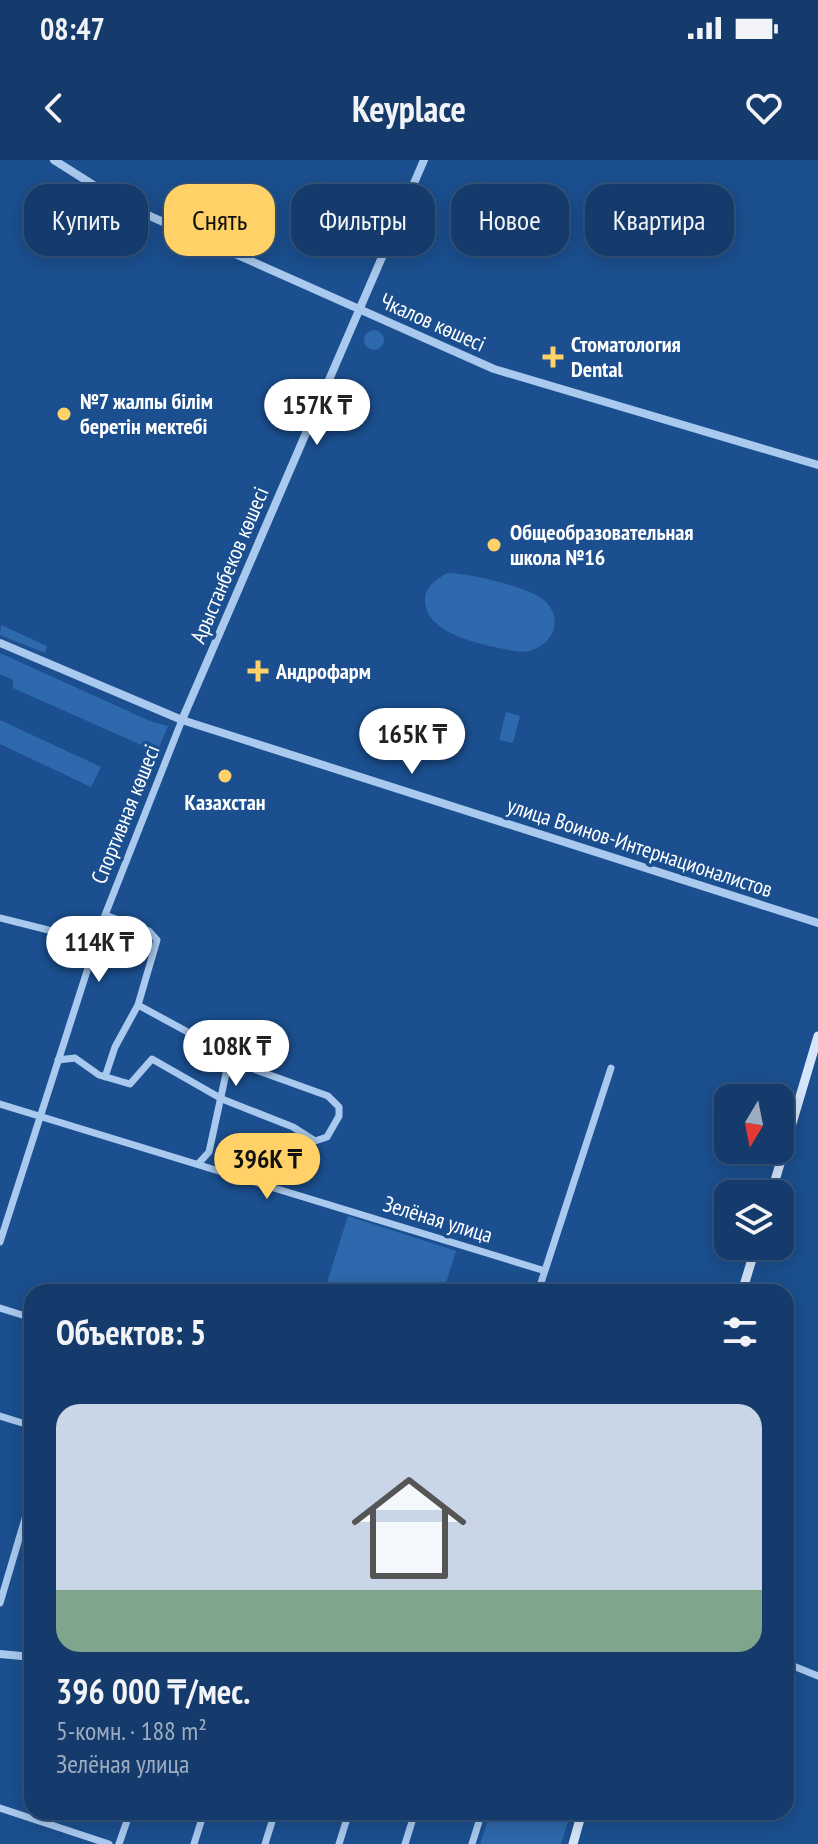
<!DOCTYPE html>
<html lang="ru">
<meta charset="utf-8">
<style>
:root{--surface:#143b6b;--page:#1d4271;--text:#f1f3f6;--muted:#9dadc1;--line:#33557e;--accent:#ffd166}
body{margin:0;font-family:"PT Sans Narrow",sans-serif;background:var(--page);color:var(--text);height:100vh;display:flex;flex-direction:column;font-size:30px;white-space:nowrap}
*{box-sizing:border-box;margin:0}
p{font-size:26px;color:var(--muted)}
.icon{flex:none;width:44px;height:44px;fill:none;stroke:currentColor;stroke-width:2;stroke-linecap:round;stroke-linejoin:round}
.map{position:relative;flex:1;overflow:hidden}
.sheet{position:absolute;left:24px;top:1124px;width:770px;height:536px;display:flex;flex-direction:column;background:var(--surface);border-radius:24px;box-shadow:0 4px 20px #0003,0 0 0 2px var(--line)}
.sheet>*{flex:none}
.top-card{position:absolute;left:24px;top:24px;width:770px;height:72px;display:flex;gap:16px}
.needle{width:52px;rotate:190deg}
.buttons{position:absolute;left:714px;top:924px;display:grid;gap:16px}
.buttons a{display:grid;place-items:center;width:80px;height:80px;border-radius:16px;background:var(--surface);box-shadow:0 4px 20px #0003,0 0 0 2px var(--line);font-size:40px}
.price{position:absolute;translate:-50% -68px;padding:0 18px;border-radius:28px;background:#fff;color:#222;font-size:26px;line-height:52px;filter:drop-shadow(0 2px 4px #0008)}
.price::after{content:'';position:absolute;left:50%;top:48px;width:24px;height:18px;margin-left:-12px;background:inherit;clip-path:polygon(0 0,100% 0,50% 100%)}
.price.on{background:var(--accent);color:#111}
ul{padding:0;list-style:none}
li{display:grid;align-content:center;gap:16px;height:424px;padding:0 32px}
li span{display:grid;place-items:center;height:248px;border-radius:24px;color:#555}
li>.icon{margin-inline-start:auto}
span .icon{width:144px;height:144px;fill:#fffc;stroke-width:1}
li b{font-size:34px}
h2{display:flex;justify-content:space-between;align-items:center;height:96px;padding:0 32px;font-size:34px}
.tag{padding:0 28px;border-radius:24px;background:var(--surface);box-shadow:0 4px 20px #0003,0 0 0 2px var(--line);font-size:28px;line-height:72px}
.tag.on{background:var(--accent);color:#111}
.status{display:flex;justify-content:space-between;align-items:center;height:56px;padding:0 40px;background:var(--surface);direction:ltr}
.status svg{height:22px;fill:currentColor}
header{display:flex;justify-content:space-between;align-items:center;height:104px;padding:0 32px;background:var(--surface);font-size:36px;font-weight:700}
.map>svg:first-child{display:block}
.green{fill:#2e69ad}
.lines{fill:none;stroke-linecap:round;stroke-linejoin:round}
.minor{stroke:#a9c9ee;stroke-width:7}
.tertiary{stroke:#a9c9ee;stroke-width:8}
.secondary{stroke:#d6e6fa;stroke-width:9}
.poi-dot{fill:#ffd166;stroke:#1b4f8f;stroke-width:3}
.labels{text-anchor:middle;dominant-baseline:central;stroke-width:7;stroke-linejoin:round;paint-order:stroke}
.street-label{font-size:22px;fill:#fff;stroke:#1b4f8f}
.poi-label{font-size:22px;font-weight:bold;fill:#fff;stroke:#1b4f8f;text-anchor:start}
</style>
<div class="status"><b>08:47</b><svg viewBox="0 0 49 12"><path d="M0 12V9h3v3zM5 12V6h3v6zM10 12V3h3v9zM15 12V0h3v12zM26 1h20v11H26zM47 4h2v5h-2z"/></svg></div>
<header><svg class="icon" aria-label="back" viewBox="0 0 24 24"><path d="M15 5l-7 7 7 7"/></svg>Keyplace<svg class="icon" aria-label="heart" viewBox="0 0 24 24"><path d="M12 20l-8-8c-3-5 5-10 8-4 3-6 11-1 8 4z"/></svg></header>
<div class="map">
<svg width="818" height="1684" viewBox="0 0 818 1684">
<rect width="100%" height="100%" fill="#1b4f8f"/>
<path class="green" d="M658 29 664 33 670 46 658 84 639 93 632 89 627 74 639 38Z
M364 180a10 10 0 1 1 20 0a10 10 0 1 1-20 0Z
M447 413C467 413 532 427 546 442 569 466 542 497 514 491 486 485 425 476 425 440 425 426 436 420 447 413Z
M1 465 47 486 45 493 0 475Z
M0 493 150 561 168 566 157 592 13 528V520L0 514Z
M506 552 520 556 513 583 499 580Z
M0 560 101 607 91 627 0 584Z
M348 1056 456 1091 443 1132H324Z
M547 1652H571L561 1684H480L489 1657Z"/>
<g class="lines">
<path class="minor" d="M105 755 149 771 157 780 138 845 230 895 209 992 198 1004
M0 758 96 782
M58 900 75 898 99 915 130 924 152 899 222 939 293 967 315 981 327 977 339 956V947L328 936 256 910 230 895
M105 917 115 887 138 845
M0 944 542 1110
M0 1082 105 755 182 560
M538 1132 611 908
M0 1148 32 1158
M0 1256 32 1266
M0 1443 32 1335
M786 1503 818 1516
M0 1648 109 1684
M119 1684 130 1652
M194 1684 204 1652
M265 1684 275 1652
M339 1684 349 1652
M405 1684 415 1652
M472 1684 482 1652"/>
<path class="tertiary" d="M54 0 125 45 494 209 818 305
M0 483 182 560 818 763
M182 560 424 0
M0 1494 32 1497"/>
<path class="secondary" d="M771 1034 818 876
M742 1132 756 1086
M573 1684 582 1652"/>
</g>
<g class="poi-dot">
<path d="M549 185h8v8h8v8h-8v8h-8v-8h-8v-8h8z"/>
<circle cx="64" cy="254" r="8"/>
<circle cx="494" cy="385" r="8"/>
<path d="M254 499h8v8h8v8h-8v8h-8v-8h-8v-8h8z"/>
<circle cx="225" cy="616" r="8"/>
</g>
<g class="labels">
<g class="street-label">
<text transform="translate(433 162) rotate(24)">Чкалов көшесі</text>
<text transform="translate(229 405) rotate(-67)">Арыстанбеков көшесі</text>
<text transform="translate(125 654) rotate(-68)">Спортивная көшесі</text>
<text transform="translate(640 687) rotate(18)">улица Воинов-Интернационалистов</text>
<text transform="translate(438 1059) rotate(17)">Зелёная улица</text>
</g>
<g class="poi-label">
<text x="571" y="184">Стоматология<tspan x="571" dy="25">Dental</tspan></text>
<text x="80" y="241">№7 жалпы білім<tspan x="80" dy="25">беретін мектебі</tspan></text>
<text x="510" y="372">Общеобразовательная<tspan x="510" dy="25">школа №16</tspan></text>
<text x="276" y="511">Андрофарм</text>
<text x="225" y="642" text-anchor="middle">Казахстан</text>
</g>
</g>
</svg>
<div class="buttons">
<a><svg class="needle" viewBox="-14 -14 28 28"><path d="M0-13l5 13h-10z" fill="#e53935"/><path d="M0 13l5-13h-10z" fill="#9dadc1"/></svg></a>
<a><svg class="icon" aria-label="layers" viewBox="0 0 24 24"><path d="M12 4l9 5-9 5-9-5zM3 14l9 5 9-5"/></svg></a>
</div>
<b class="price" style="left:317px;top:287px">157K ₸</b>
<b class="price" style="left:412px;top:616px">165K ₸</b>
<b class="price" style="left:99px;top:824px">114K ₸</b>
<b class="price" style="left:236px;top:928px">108K ₸</b>
<b class="price on" style="left:267px;top:1041px">396K ₸</b>
<div class="top-card">
<a class="tag">Купить</a>
<a class="tag on">Снять</a>
<a class="tag">Фильтры</a>
<a class="tag">Новое</a>
<a class="tag">Квартира</a>
</div>
<section class="sheet">
<h2>Объектов: 5<svg class="icon" aria-label="filters" viewBox="0 0 24 24"><path d="M4 7h16M4 17h16"/><circle cx="9" cy="7" r="2"/><circle cx="15" cy="17" r="2"/></svg></h2>
<ul>
<li><span style="background:linear-gradient(#c9d6e8 75%,#7fa58c 0)"><svg class="icon" aria-label="home" viewBox="0 0 24 24"><path d="M3 11l9-7 9 7M6 9v11h12V9"/></svg></span><div><b>396 000 ₸/мес.</b><p>5-комн. · 188 m²</p><p>Зелёная улица</p></div></li>
</ul>
</section>
</div>
